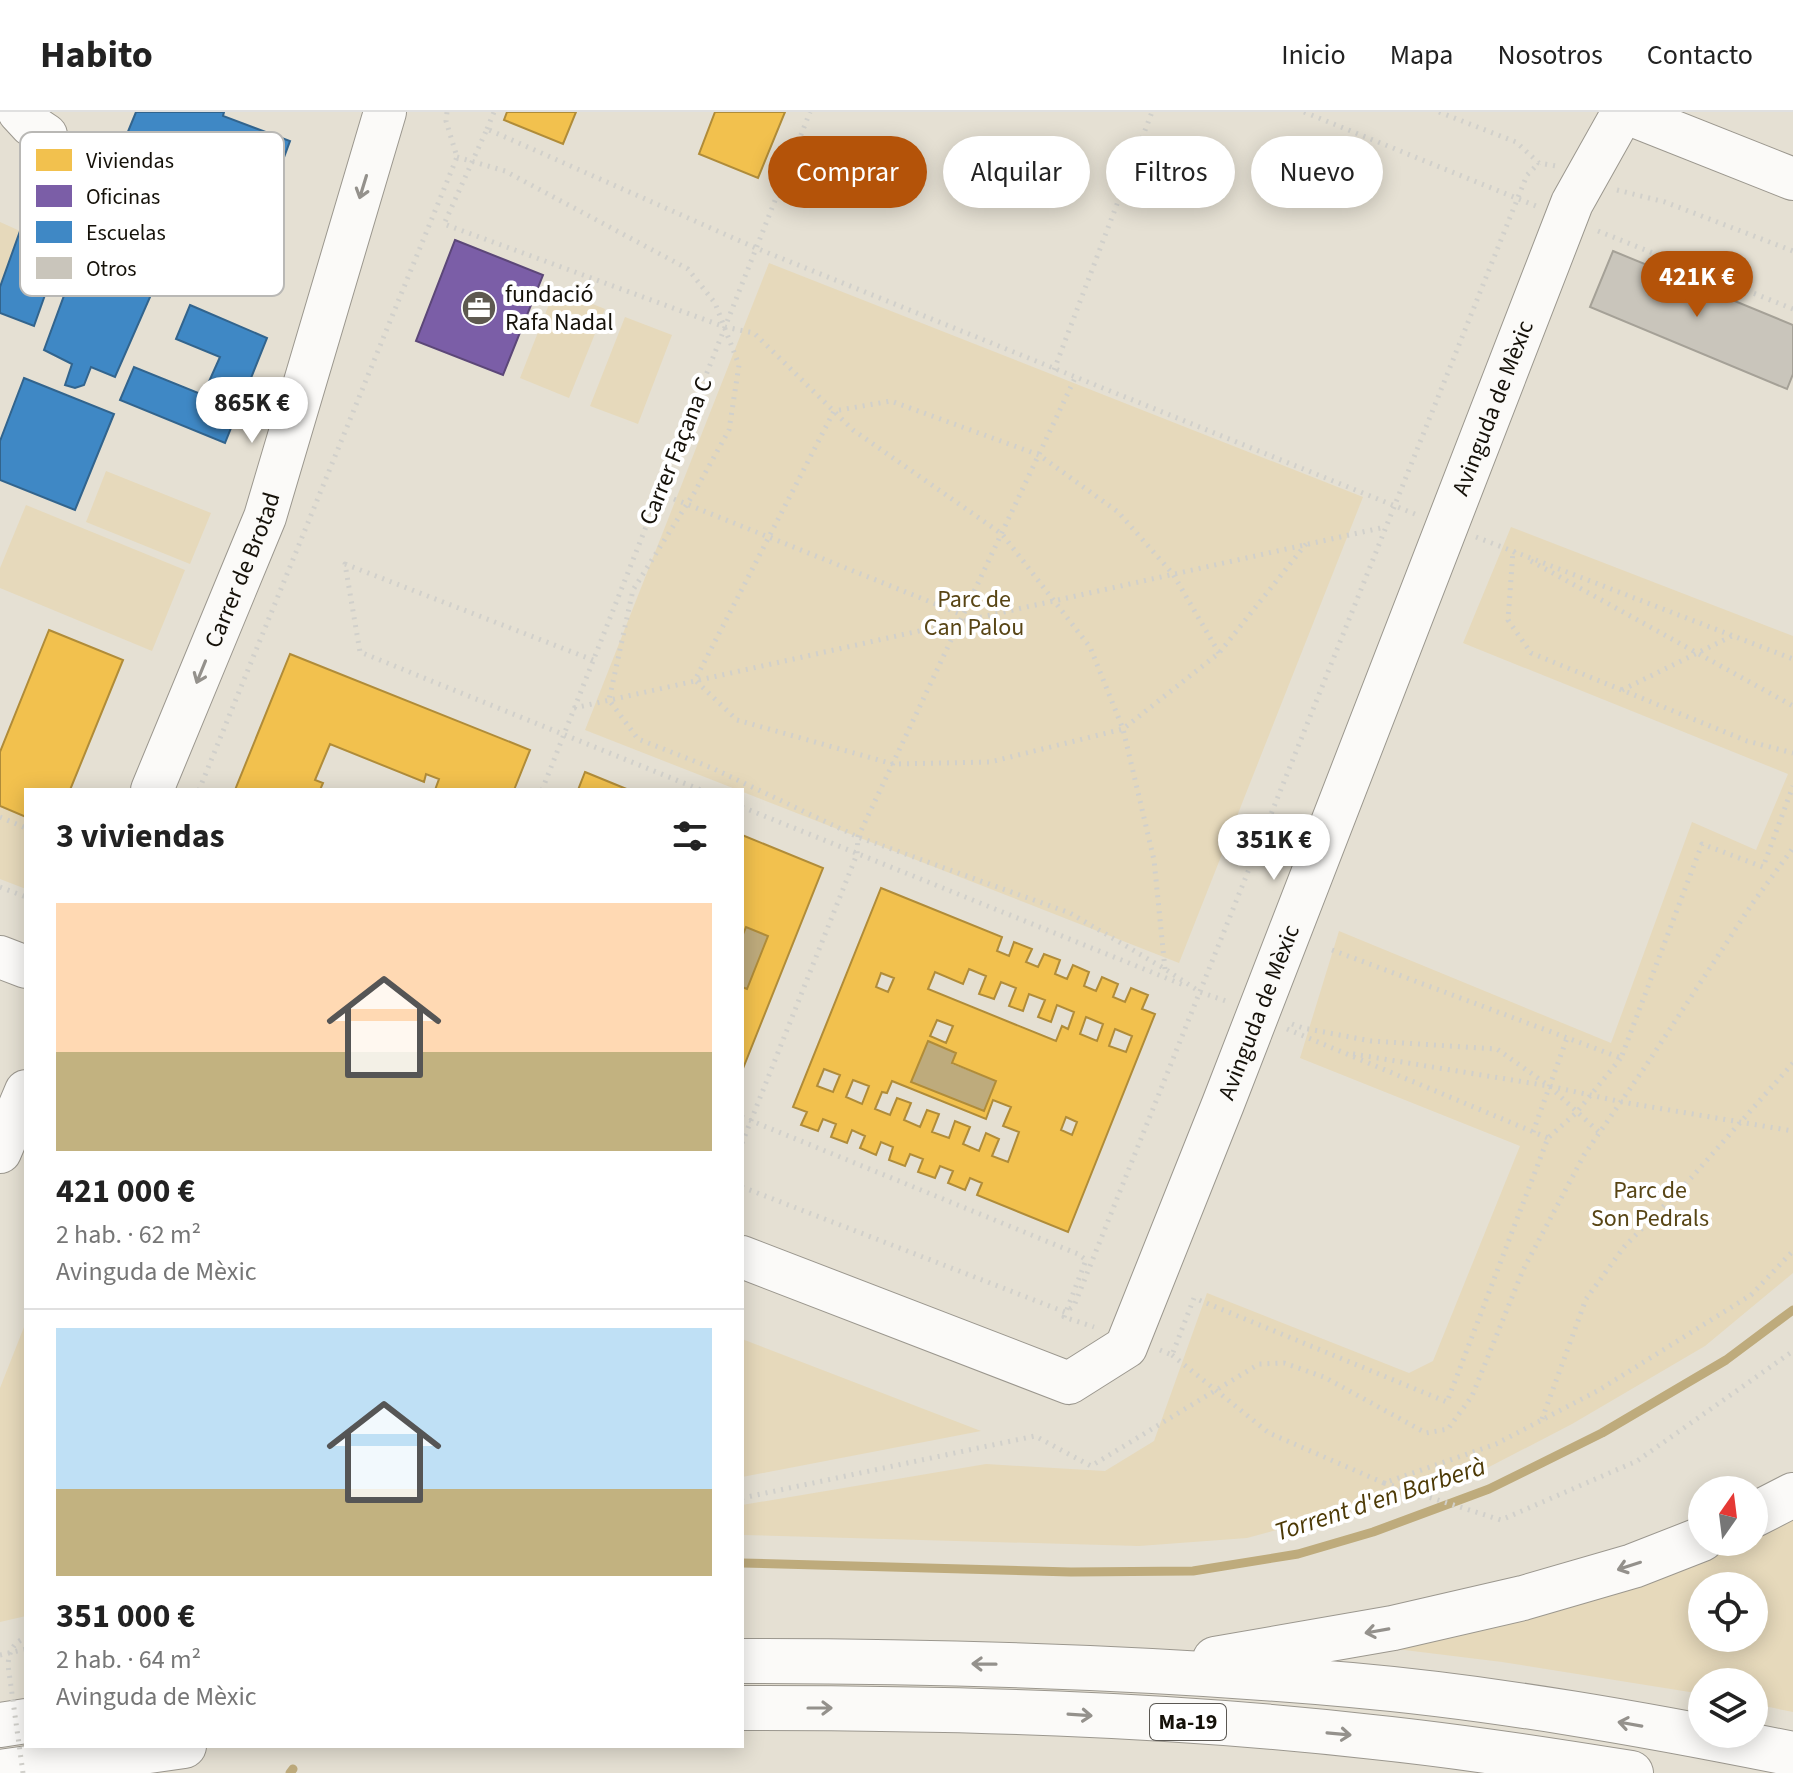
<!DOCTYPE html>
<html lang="es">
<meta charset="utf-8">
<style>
:root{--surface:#fff;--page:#f6f6f6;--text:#222;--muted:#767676;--line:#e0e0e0;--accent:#b45309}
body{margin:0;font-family:"Source Sans 3",sans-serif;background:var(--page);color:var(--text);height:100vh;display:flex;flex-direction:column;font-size:30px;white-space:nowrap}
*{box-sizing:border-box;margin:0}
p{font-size:26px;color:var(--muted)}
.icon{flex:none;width:44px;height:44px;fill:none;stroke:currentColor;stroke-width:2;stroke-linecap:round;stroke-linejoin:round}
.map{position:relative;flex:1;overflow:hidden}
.drawer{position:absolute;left:24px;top:676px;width:720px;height:960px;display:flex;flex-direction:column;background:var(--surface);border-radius:0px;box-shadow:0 4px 20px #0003}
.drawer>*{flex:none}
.hud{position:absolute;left:768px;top:24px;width:760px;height:72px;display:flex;gap:16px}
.needle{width:52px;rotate:14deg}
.controls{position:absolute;left:1688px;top:1364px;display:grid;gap:16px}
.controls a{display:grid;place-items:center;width:80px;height:80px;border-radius:50%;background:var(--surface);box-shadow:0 4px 20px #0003;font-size:40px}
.price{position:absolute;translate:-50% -68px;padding:0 18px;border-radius:28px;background:#fff;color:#222;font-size:26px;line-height:52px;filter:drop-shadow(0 2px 4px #0008)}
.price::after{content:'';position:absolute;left:50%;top:48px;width:24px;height:18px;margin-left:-12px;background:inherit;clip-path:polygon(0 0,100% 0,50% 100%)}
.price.selected{background:var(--accent);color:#fff}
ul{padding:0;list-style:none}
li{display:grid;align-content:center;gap:16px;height:424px;padding:0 32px}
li+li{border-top:2px solid var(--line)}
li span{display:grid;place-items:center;height:248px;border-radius:0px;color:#555}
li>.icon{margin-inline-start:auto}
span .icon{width:144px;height:144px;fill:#fffc;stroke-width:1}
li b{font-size:34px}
h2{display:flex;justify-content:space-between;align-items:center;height:96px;padding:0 32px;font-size:34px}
.tag{padding:0 28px;border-radius:36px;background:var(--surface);box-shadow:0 4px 20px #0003;font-size:28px;line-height:72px}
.tag.selected{background:var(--accent);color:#fff}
header{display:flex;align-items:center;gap:48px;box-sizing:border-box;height:112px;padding:0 40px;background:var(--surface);border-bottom:2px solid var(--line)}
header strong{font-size:38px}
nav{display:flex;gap:44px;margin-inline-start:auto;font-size:28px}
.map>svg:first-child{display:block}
.green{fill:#e6d9bb;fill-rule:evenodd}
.water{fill:#beab7c}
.homes{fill:#f2c14e;stroke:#b08c39;stroke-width:2;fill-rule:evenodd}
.offices{fill:#7b5ea7;stroke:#5c4778;stroke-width:2}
.schools{fill:#3f88c5;stroke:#32648d;stroke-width:2}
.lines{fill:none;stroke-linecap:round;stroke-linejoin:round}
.stream{stroke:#beab7c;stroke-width:9}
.building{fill:#c9c5bb;stroke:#a5a197;stroke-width:2}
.minor-casing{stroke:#9b978e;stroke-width:44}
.highway-casing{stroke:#9b978e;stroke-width:46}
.path{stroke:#d1d0cb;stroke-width:5;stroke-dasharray:2 6;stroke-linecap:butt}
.minor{stroke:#fbfaf8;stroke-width:42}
.highway{stroke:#fbfaf8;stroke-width:44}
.path-bridge{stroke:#d1d0cb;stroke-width:5;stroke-dasharray:2 6;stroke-linecap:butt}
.oneway{stroke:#94918c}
.labels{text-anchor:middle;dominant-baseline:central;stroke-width:8;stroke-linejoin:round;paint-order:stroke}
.shield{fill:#fff;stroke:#5b5853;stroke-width:2}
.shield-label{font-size:22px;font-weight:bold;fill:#151109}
.poi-label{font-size:24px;fill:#151109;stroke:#fff;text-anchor:start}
.street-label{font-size:24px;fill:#151109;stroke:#fff}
.park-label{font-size:24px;fill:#584515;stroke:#fff}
.water-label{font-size:26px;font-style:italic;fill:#4c3905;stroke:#fff}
.key{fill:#fff;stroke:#b9b8b5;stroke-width:2}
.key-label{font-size:22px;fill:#151109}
</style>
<header>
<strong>Habito</strong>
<nav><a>Inicio</a><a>Mapa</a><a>Nosotros</a><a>Contacto</a></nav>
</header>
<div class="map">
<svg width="1793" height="1661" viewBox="0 0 1793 1661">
<rect width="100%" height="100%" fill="#e5e0d3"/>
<path class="green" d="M0 110 20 119 0 175Z
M769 151 1363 385 1179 851 585 618Z
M555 177 605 197 569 286 520 266Z
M625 205 672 223 638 312 590 294Z
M106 359 211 401 190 452 86 410Z
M26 393 185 458 152 539 0 476V456Z
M1511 415 1793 524V1161L1705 1234 1572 1312 1464 1368 1247 1426 1139 1434 742 1423V1393L986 1352 1105 1359 1154 1329 1207 1181 1409 1261 1433 1249 1520 1034 1300 946 1339 819 1611 931 1692 710 1756 738 1788 662 1463 531Z
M0 694 26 705V777L0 767Z
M26 1210V1504L0 1510V1276Z
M742 1227 981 1319 742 1365Z
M1793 1406V1600L1754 1592V1570H1702V1582L1502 1550 1388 1536 1688 1453 1740 1430H1754V1424ZM1702 1474H1754V1526H1702Z"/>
<path class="water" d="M746 815 768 824 747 877 742 875V825Z
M928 929 956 941 952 952 996 969 984 999 911 970Z"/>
<path class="homes" d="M507 0H576L563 32 504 8Z
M715 0H785L758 66 699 42Z
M49 518 123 548 70 678H26V705L0 694V640Z
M290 542 530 638 514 678H435L439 667 426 662 424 670 330 632 315 668 323 671 320 678H235Z
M585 660 629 678H578Z
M742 723 823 756 742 959V875L747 877 768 824 746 815 742 825Z
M881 776 1002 825 997 839 1009 844 1014 830 1032 837 1026 850 1038 855 1044 842 1060 848 1055 862 1067 867 1073 853 1089 860 1084 874 1096 879 1102 865 1118 872 1113 885 1125 890 1131 876 1148 883 1142 897 1155 902 1068 1120 977 1083 982 1071 970 1066 965 1078 948 1071 953 1059 940 1054 935 1066 918 1060 923 1047 910 1042 905 1054 889 1048 893 1035 881 1030 876 1043 860 1036 865 1024 852 1018 847 1031 831 1025 836 1012 823 1007 818 1019 801 1013 807 1000 793 995ZM969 857 986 864 979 882 994 887 1001 870 1016 876 1009 894 1023 899 1029 882 1045 888 1038 905 1051 910 1057 893 1074 900 1068 917 1062 914 1056 929 928 877 935 860 963 872ZM881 861 894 866 888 880 876 875ZM1086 905 1103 912 1097 929 1080 922ZM937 908 953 914 946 931 930 924ZM1115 917 1132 924 1126 940 1109 934ZM928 929 956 941 952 951 996 969 984 999 911 970ZM824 957 840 963 833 980 817 974ZM853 968 869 974 862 992 846 985ZM892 969 986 1007 993 988 1011 995 1003 1014 1019 1020 1008 1050 992 1044 999 1027 986 1021 979 1039 963 1032 970 1015 955 1009 949 1026 932 1020 939 1002 927 998 920 1015 904 1008 911 991 897 986 890 1003 875 997 882 980 887 981ZM1066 1005 1077 1010 1072 1023 1061 1018Z"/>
<path class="offices" d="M455 128 543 163 503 263 416 229Z"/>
<path class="schools" d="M136 0H224L223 4 290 29 266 94 202 67 171 144 179 147 188 129 232 145 218 181 176 167 178 158 164 153 115 265 91 255 84 273 75 276 65 273 72 252 44 238 94 102 102 85 81 79 80 67 86 59 109 66Z
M20 119 62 135 34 214 0 201V175Z
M190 193 267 226 225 331 120 288 134 255 203 283 220 245 176 227Z
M24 266 114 302 75 398 0 368V329Z"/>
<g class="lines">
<path class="stream" d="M742 1451 1071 1460 1193 1459 1298 1442 1373 1420 1489 1377 1602 1321 1726 1248 1793 1198
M290 1661 293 1657"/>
</g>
<path class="building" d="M1613 139 1793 213V262L1787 277 1590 195Z"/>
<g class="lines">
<g class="minor-casing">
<g id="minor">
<path d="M19 0 31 13 46 23"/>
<path d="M1624 0 1793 67"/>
<path id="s1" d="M152 678 265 405 385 0"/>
<path d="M0 845 26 855"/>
<path d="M0 1040 26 979"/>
<path id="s2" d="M742 1145 1069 1271 1126 1235 1223 992 1572 91 1623 0"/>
</g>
</g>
<g class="highway-casing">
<path id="highway" d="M1754 1403 1793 1383
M1215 1547 1393 1516 1523 1486 1633 1454 1702 1427
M742 1549C945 1549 1149 1555 1351 1573 1498 1586 1649 1613 1793 1642
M742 1596C952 1596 1163 1601 1373 1625 1459 1634 1545 1647 1631 1661
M0 1613 26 1609
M0 1660 184 1634"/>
</g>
<path class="path" d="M1304 0 1536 94
M1439 0 1516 30 1539 51 1556 54
M487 17 494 0
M457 45 505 59 688 157 715 191 739 253 729 318 694 381 633 478 609 588 638 627 712 656 858 725 1070 801 1165 857 1200 880 1226 889
M1617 78 1665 90 1793 139
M1598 119 1793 197
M1054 258 1152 0
M659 381 963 503
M1476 425 1793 547
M1515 441 1513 439 1508 508 1531 541 1747 629 1793 641
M1531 449 1793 594
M1219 541 1173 462 1118 400 1039 343 891 289 834 299 695 568 737 608 893 652 990 650 1123 617 1219 541 1306 432
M593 548 345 452 360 540 701 678
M1622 578 1732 524
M574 596 1385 415
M199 678 457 45 446 9 447 0
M542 678 810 0
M742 695 1186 874
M0 705 26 716
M0 775 26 785
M1332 838 1621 946 1702 732 1763 755 1793 674
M1165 857 1154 748 1123 617 1090 535 1002 422 853 318 754 221 725 215 444 112 487 17 756 136 1415 402
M1292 912 1303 916 1371 929 1497 937 1549 974 1600 1021
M1287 917 1548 1026
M1353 942 1549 974 1622 990 1793 1019
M742 1005 1078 1142 1086 1148 1064 1205 1094 1215
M1533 1020 1567 926
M742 1031 857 742 858 725 1075 266
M742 1075 1065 1200 1074 1194 1527 63 1539 51
M1160 1238 1172 1243 1194 1186 1447 1290 1548 1026 1576 1001 1621 946
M1172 1243 1269 1321 1384 1371 1496 1332 1599 1278 1751 1183 1793 1139
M1542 1307 1586 1187 1624 1135 1691 1066 1793 951
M1384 1371 1501 1408 1637 1349 1793 1239
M742 1386 1035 1324 1091 1354 1259 1252 1284 1251 1324 1265 1426 1321 1448 1317 1472 1284 1523 1158 1584 1043 1645 955 1752 792 1793 736
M0 1543 26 1537"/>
<use href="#minor" class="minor"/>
<use href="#highway" class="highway"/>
<path class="path-bridge" d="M23 1661 8 1553C9 1540 13 1530 26 1526"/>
</g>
<defs><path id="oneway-shaft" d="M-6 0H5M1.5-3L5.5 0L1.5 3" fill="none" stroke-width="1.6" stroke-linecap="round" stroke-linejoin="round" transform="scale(2)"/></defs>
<g class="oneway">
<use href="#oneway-shaft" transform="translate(363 75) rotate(107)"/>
<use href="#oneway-shaft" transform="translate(201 560) rotate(112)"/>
<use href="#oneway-shaft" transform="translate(1629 1454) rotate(162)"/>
<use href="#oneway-shaft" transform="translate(1377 1519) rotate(170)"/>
<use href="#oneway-shaft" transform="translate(984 1552) rotate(-179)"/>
<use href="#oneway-shaft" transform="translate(820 1596)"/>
<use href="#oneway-shaft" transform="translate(1080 1603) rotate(4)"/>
<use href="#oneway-shaft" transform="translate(1630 1612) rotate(-170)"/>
<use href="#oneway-shaft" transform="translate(1339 1622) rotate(5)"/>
</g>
<defs>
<g id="office-disc" transform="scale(1.8)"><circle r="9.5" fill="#5e5950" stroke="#fff"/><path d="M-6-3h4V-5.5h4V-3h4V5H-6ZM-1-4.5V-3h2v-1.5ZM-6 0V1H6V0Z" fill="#fff"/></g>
</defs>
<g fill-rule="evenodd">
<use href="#office-disc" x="479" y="196"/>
</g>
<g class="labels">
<rect class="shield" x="1150" y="1592" width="76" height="36" rx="6"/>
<g class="shield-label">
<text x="1188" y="1610">Ma-19</text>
</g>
<g class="poi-label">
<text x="505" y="182">fundació<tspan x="505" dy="28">Rafa Nadal</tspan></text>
</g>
<g class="street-label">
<text stroke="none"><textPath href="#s2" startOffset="1426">Avinguda de Mèxic</textPath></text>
<text transform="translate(676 339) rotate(-68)">Carrer Façana C</text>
<text stroke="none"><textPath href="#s1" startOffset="238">Carrer de Brotad</textPath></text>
<text stroke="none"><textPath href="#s2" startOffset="778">Avinguda de Mèxic</textPath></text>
</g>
<g class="park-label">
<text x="974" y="487">Parc de<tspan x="974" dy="28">Can Palou</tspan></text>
<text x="1650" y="1078">Parc de<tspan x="1650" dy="28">Son Pedrals</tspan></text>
</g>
<g class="water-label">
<text transform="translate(1380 1387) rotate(-18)">Torrent d'en Barberà</text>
</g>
</g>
<rect x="20" y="20" width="264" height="164" rx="12" class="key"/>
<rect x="36" y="37" width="36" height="22" fill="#f2c14e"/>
<rect x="36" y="73" width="36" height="22" fill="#7b5ea7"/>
<rect x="36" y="109" width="36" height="22" fill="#3f88c5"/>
<rect x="36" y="145" width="36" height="22" fill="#c9c5bb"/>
<g class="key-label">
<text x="86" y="56">Viviendas</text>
<text x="86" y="92">Oficinas</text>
<text x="86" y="128">Escuelas</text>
<text x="86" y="164">Otros</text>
</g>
</svg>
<div class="controls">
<a><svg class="needle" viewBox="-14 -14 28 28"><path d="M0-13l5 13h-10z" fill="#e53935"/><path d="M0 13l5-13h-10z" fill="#767676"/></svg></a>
<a><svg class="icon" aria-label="locate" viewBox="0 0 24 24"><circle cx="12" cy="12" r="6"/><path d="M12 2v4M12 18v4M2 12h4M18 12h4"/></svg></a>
<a><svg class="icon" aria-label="layers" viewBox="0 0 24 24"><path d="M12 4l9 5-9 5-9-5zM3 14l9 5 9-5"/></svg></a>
</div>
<b class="price selected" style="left:1697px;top:207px">421K €</b>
<b class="price" style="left:252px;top:333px">865K €</b>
<b class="price" style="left:1274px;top:770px">351K €</b>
<div class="hud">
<a class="tag selected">Comprar</a>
<a class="tag">Alquilar</a>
<a class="tag">Filtros</a>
<a class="tag">Nuevo</a>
</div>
<section class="drawer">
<h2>3 viviendas<svg class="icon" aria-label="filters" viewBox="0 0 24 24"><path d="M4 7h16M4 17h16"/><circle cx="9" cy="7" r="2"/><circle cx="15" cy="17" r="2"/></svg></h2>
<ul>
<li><span style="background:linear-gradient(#ffd9b3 60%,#c2b280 0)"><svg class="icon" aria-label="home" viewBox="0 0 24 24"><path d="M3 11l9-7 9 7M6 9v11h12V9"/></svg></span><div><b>421 000 €</b><p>2 hab. · 62 m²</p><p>Avinguda de Mèxic</p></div></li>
<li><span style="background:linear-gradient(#bfe0f5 65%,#c2b280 0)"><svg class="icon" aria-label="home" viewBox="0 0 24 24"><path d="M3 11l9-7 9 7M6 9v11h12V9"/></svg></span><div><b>351 000 €</b><p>2 hab. · 64 m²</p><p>Avinguda de Mèxic</p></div></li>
</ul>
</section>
</div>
